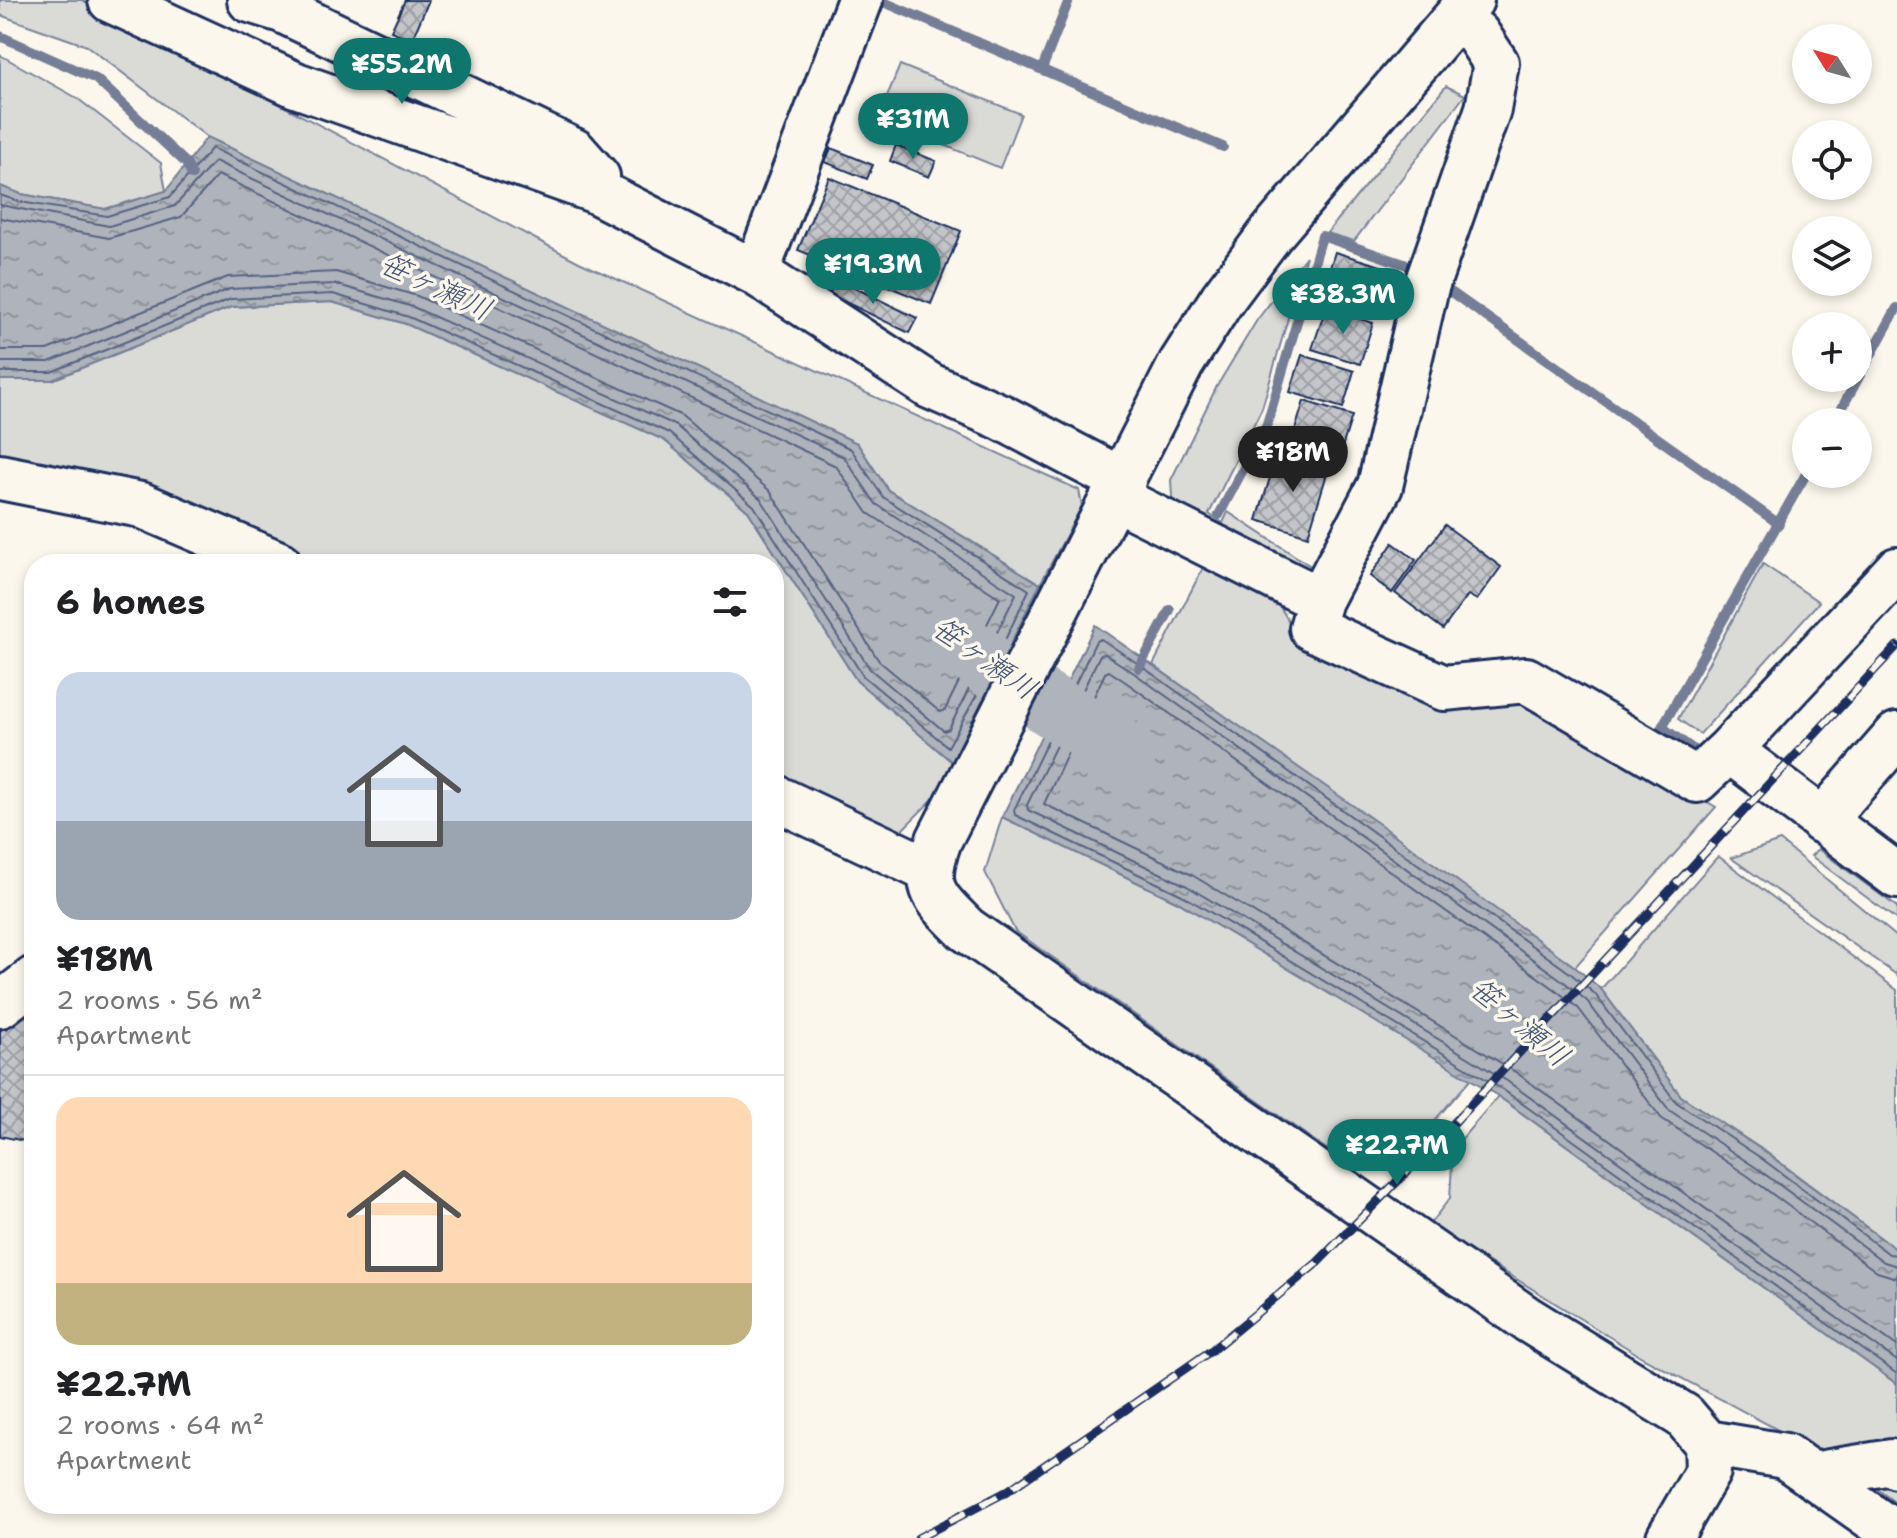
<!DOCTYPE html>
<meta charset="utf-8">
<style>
:root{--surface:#fff;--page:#f6f6f6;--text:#202124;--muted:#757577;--line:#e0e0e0;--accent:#0f766e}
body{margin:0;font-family:"Shantell Sans","Klee One",sans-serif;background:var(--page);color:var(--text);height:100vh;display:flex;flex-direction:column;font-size:30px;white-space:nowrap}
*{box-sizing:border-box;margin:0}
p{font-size:26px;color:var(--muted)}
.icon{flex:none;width:44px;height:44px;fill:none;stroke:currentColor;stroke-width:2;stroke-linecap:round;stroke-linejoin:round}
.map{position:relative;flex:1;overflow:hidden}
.details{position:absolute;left:24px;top:554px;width:760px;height:960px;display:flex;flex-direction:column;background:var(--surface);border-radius:32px;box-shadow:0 4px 12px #0003}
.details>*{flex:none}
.needle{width:52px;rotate:307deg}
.tools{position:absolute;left:1792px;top:24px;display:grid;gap:16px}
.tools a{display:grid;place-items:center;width:80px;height:80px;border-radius:50%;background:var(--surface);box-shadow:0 4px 12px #0003;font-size:40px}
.price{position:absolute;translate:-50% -68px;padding:0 18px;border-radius:28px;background:var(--accent);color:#fff;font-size:26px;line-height:52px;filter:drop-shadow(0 2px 4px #0008)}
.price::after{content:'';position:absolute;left:50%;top:48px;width:24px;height:18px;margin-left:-12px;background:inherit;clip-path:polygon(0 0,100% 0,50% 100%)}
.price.on{background:#222;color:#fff}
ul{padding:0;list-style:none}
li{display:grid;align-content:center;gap:16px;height:424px;padding:0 32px}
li+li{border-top:2px solid var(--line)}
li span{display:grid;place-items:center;height:248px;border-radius:24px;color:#555}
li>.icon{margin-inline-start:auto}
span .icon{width:144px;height:144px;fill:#fffc;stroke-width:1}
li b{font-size:34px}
h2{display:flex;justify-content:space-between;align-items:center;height:96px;padding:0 32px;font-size:34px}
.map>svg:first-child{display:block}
.grass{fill:#dadad7;stroke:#7a849a;stroke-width:2}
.water{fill:url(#water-ripples);stroke:#747e96;stroke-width:2}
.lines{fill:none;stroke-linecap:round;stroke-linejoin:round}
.shore{stroke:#566483;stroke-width:2}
.stream{stroke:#747e96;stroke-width:10}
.river{stroke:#afb3bb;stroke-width:62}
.building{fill:url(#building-cross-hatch);stroke:#1b2f5e;stroke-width:2}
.minor-casing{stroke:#1b2f5e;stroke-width:50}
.minor{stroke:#fbf7ec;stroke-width:44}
.rail-casing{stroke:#1b2f5e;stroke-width:9}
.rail{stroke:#fbf7ec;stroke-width:6;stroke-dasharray:18;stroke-linecap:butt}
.labels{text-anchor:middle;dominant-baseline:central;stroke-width:7;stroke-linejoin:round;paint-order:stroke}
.water-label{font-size:30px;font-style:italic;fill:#47577a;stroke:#fbf7ec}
</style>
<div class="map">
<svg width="1897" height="1538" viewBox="0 0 1897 1538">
<defs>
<pattern id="water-ripples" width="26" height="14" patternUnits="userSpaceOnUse" patternTransform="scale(2)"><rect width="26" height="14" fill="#afb3bb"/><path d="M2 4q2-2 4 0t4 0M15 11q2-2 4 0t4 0" fill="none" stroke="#8e929b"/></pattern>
<pattern id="building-cross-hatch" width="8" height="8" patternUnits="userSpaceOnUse" patternTransform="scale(2)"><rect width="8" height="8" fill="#c3c5c9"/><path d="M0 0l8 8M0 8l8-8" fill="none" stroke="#9ea0a6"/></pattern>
</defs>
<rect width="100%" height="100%" fill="#fbf7ec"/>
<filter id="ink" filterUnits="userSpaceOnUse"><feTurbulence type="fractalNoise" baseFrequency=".0125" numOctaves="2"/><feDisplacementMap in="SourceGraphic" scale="16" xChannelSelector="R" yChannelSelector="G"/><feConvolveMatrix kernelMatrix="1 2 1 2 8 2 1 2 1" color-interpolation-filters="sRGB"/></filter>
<g filter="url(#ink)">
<path class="grass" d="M0 0H82L579 262 1079 490 1082 506 1040 584 888 490 857 443 207 137 87 46 0 15Z
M0 55 77 98 161 163 166 191 105 209 21 194 0 186Z
M900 65 1021 114 1000 168 878 118Z
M1446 86 1465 95 1354 241 1327 233Z
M1306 256 1262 408 1209 514 1223 523 1228 512 1318 571 1315 580 1173 514 1171 480 1217 386 1257 320Z
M332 302 406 324 664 440 748 511 857 681 952 762 935 797 898 834 774 779V564H307L227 527 0 462V380H52L231 307Z
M1206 562 1277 602 1299 638 1523 693 1716 807 1575 967 1153 665Z
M1763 564 1819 602 1700 734 1678 719Z
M1002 817 1178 902 1471 1079 1421 1136 1370 1147 1352 1167 1015 931 985 872Z
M1780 841 1897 937V975L1731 858Z
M1818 849 1897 907V920L1811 856Z
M1718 856 1897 990V1250L1766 1152 1681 1096 1601 989Z
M1498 1096 1897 1384V1504L1851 1469 1642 1357 1429 1225 1450 1198 1453 1149Z"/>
<path class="water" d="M207 137 857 443 888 490 1040 584 952 762 857 681 748 511 664 440 406 324 332 302 231 307 52 380H0V186L21 194 105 209 166 191Z
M1095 625 1385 828 1575 967 1601 989 1681 1096 1765 1152 1897 1250V1384L1498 1096 1178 902 1002 817Z"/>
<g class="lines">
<path class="shore" d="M0 195 20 202 107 216 170 197 212 148 851 449 883 497 1029 590 991 669 948 747 863 676 754 506 669 433 409 317 333 294 231 299 51 372H0
M0 205 109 226 175 206 215 161 844 457 876 504 1016 594 949 729 944 731 870 669 761 499 675 425 413 307 335 284 230 289 49 362H0
M0 218 109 238 181 217 218 175 836 466 868 513 1000 598 945 710 940 712 879 661 770 491 682 416 417 296 336 272 228 277 47 350H0
M1897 1255 1889 1254 1761 1158 1676 1102 1595 994 1570 973 1140 665 1101 639 1096 641 1014 810 1015 815 1182 895 1502 1089 1897 1374
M1897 1266 1884 1262 1755 1167 1669 1110 1587 1001 1563 981 1134 673 1105 654 1100 655 1027 805 1028 810 1187 886 1507 1081 1897 1361
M1897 1278 1877 1272 1748 1176 1661 1118 1579 1009 1556 990 1127 683 1109 671 1105 673 1044 804 1192 875 1514 1071 1897 1346"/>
<path class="stream" d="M879 0 1223 147
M0 36 96 79 186 163 192 175
M1042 69 1069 0
M1441 285 1779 524
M1834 422 1897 308
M1219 515 1267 424 1322 236 1407 265
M1139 668 1170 610
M1704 757 1662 727 1806 474"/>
<path class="river" d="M968 649 999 673 1126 753"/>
</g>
<path class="building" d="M405 0H429L412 40 391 31Z
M896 145 936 161 929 177 890 161Z
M831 148 873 165 867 179 825 162Z
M829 177 961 231 931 304 798 250Z
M1335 252 1387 268 1372 315 1320 299Z
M837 279 917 318 909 333 829 294Z
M1326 308 1373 323 1360 364 1312 349Z
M1302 355 1354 371 1343 408 1290 392Z
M1304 401 1352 416 1338 460 1290 446Z
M1278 452 1329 467 1308 536 1257 520Z
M1445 525 1501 567 1477 600 1468 595 1443 629 1395 593Z
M1393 543 1416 560 1392 593 1370 576Z
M25 1008 34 1010V1143L0 1136V1031Z"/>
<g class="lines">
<g class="minor-casing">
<path id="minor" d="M111 0 296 85 594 190 756 273 930 386 1001 417 1123 481
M250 0 282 10 574 151 597 177 594 189
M1471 0 1270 235 1223 298 1181 364 939 840C922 888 932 895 966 929L1527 1319 1684 1416 1707 1443 1708 1471 1669 1538
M1458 18 1477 34 1496 63 1488 109 1426 287 1380 486 1320 600 1312 628 1444 688 1526 680 1697 780 1729 750
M756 273 860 0
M0 477 141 505 279 564
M1114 497 1320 600
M1897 570 1729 750 1897 876
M774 797 929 870
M1822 821 1897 735
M0 1005 34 979
M1707 1443 1785 1456 1897 1535
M1812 1475 1892 1462 1897 1466"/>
</g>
<use href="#minor" class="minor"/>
<g class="rail-casing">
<path id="rail" d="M918 1538 1006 1492 1212 1350 1317 1263 1438 1140 1897 646"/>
</g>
<use href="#rail" class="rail"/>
</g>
</g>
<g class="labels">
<g class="water-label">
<text transform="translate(436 286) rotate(25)">笹ヶ瀬川</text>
<text transform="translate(985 658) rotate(35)">笹ヶ瀬川</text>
<text transform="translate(1520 1022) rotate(40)">笹ヶ瀬川</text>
</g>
</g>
</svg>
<div class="tools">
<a><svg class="needle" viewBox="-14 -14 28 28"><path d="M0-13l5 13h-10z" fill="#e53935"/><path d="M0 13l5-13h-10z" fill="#757577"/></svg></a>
<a><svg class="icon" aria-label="locate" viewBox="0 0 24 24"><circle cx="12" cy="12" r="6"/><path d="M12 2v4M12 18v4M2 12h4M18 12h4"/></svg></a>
<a><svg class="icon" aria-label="layers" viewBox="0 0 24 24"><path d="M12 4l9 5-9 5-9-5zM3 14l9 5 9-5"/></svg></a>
<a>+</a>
<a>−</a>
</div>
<b class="price" style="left:402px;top:106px">¥55.2M</b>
<b class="price" style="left:913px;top:161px">¥31M</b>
<b class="price" style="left:873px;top:306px">¥19.3M</b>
<b class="price" style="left:1343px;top:336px">¥38.3M</b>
<b class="price on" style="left:1293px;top:494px">¥18M</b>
<b class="price" style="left:1397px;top:1187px">¥22.7M</b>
<section class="details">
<h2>6 homes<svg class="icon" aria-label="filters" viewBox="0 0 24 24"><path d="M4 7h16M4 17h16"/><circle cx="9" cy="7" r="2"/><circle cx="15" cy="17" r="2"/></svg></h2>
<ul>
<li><span style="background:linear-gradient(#c9d6e8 60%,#9aa5b1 0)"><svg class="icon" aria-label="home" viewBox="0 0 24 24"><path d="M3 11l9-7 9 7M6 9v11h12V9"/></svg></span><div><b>¥18M</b><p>2 rooms · 56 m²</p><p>Apartment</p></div></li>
<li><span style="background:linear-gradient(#ffd9b3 75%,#c2b280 0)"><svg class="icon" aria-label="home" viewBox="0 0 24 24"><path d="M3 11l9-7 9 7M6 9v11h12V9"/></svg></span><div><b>¥22.7M</b><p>2 rooms · 64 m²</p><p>Apartment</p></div></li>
</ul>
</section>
</div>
